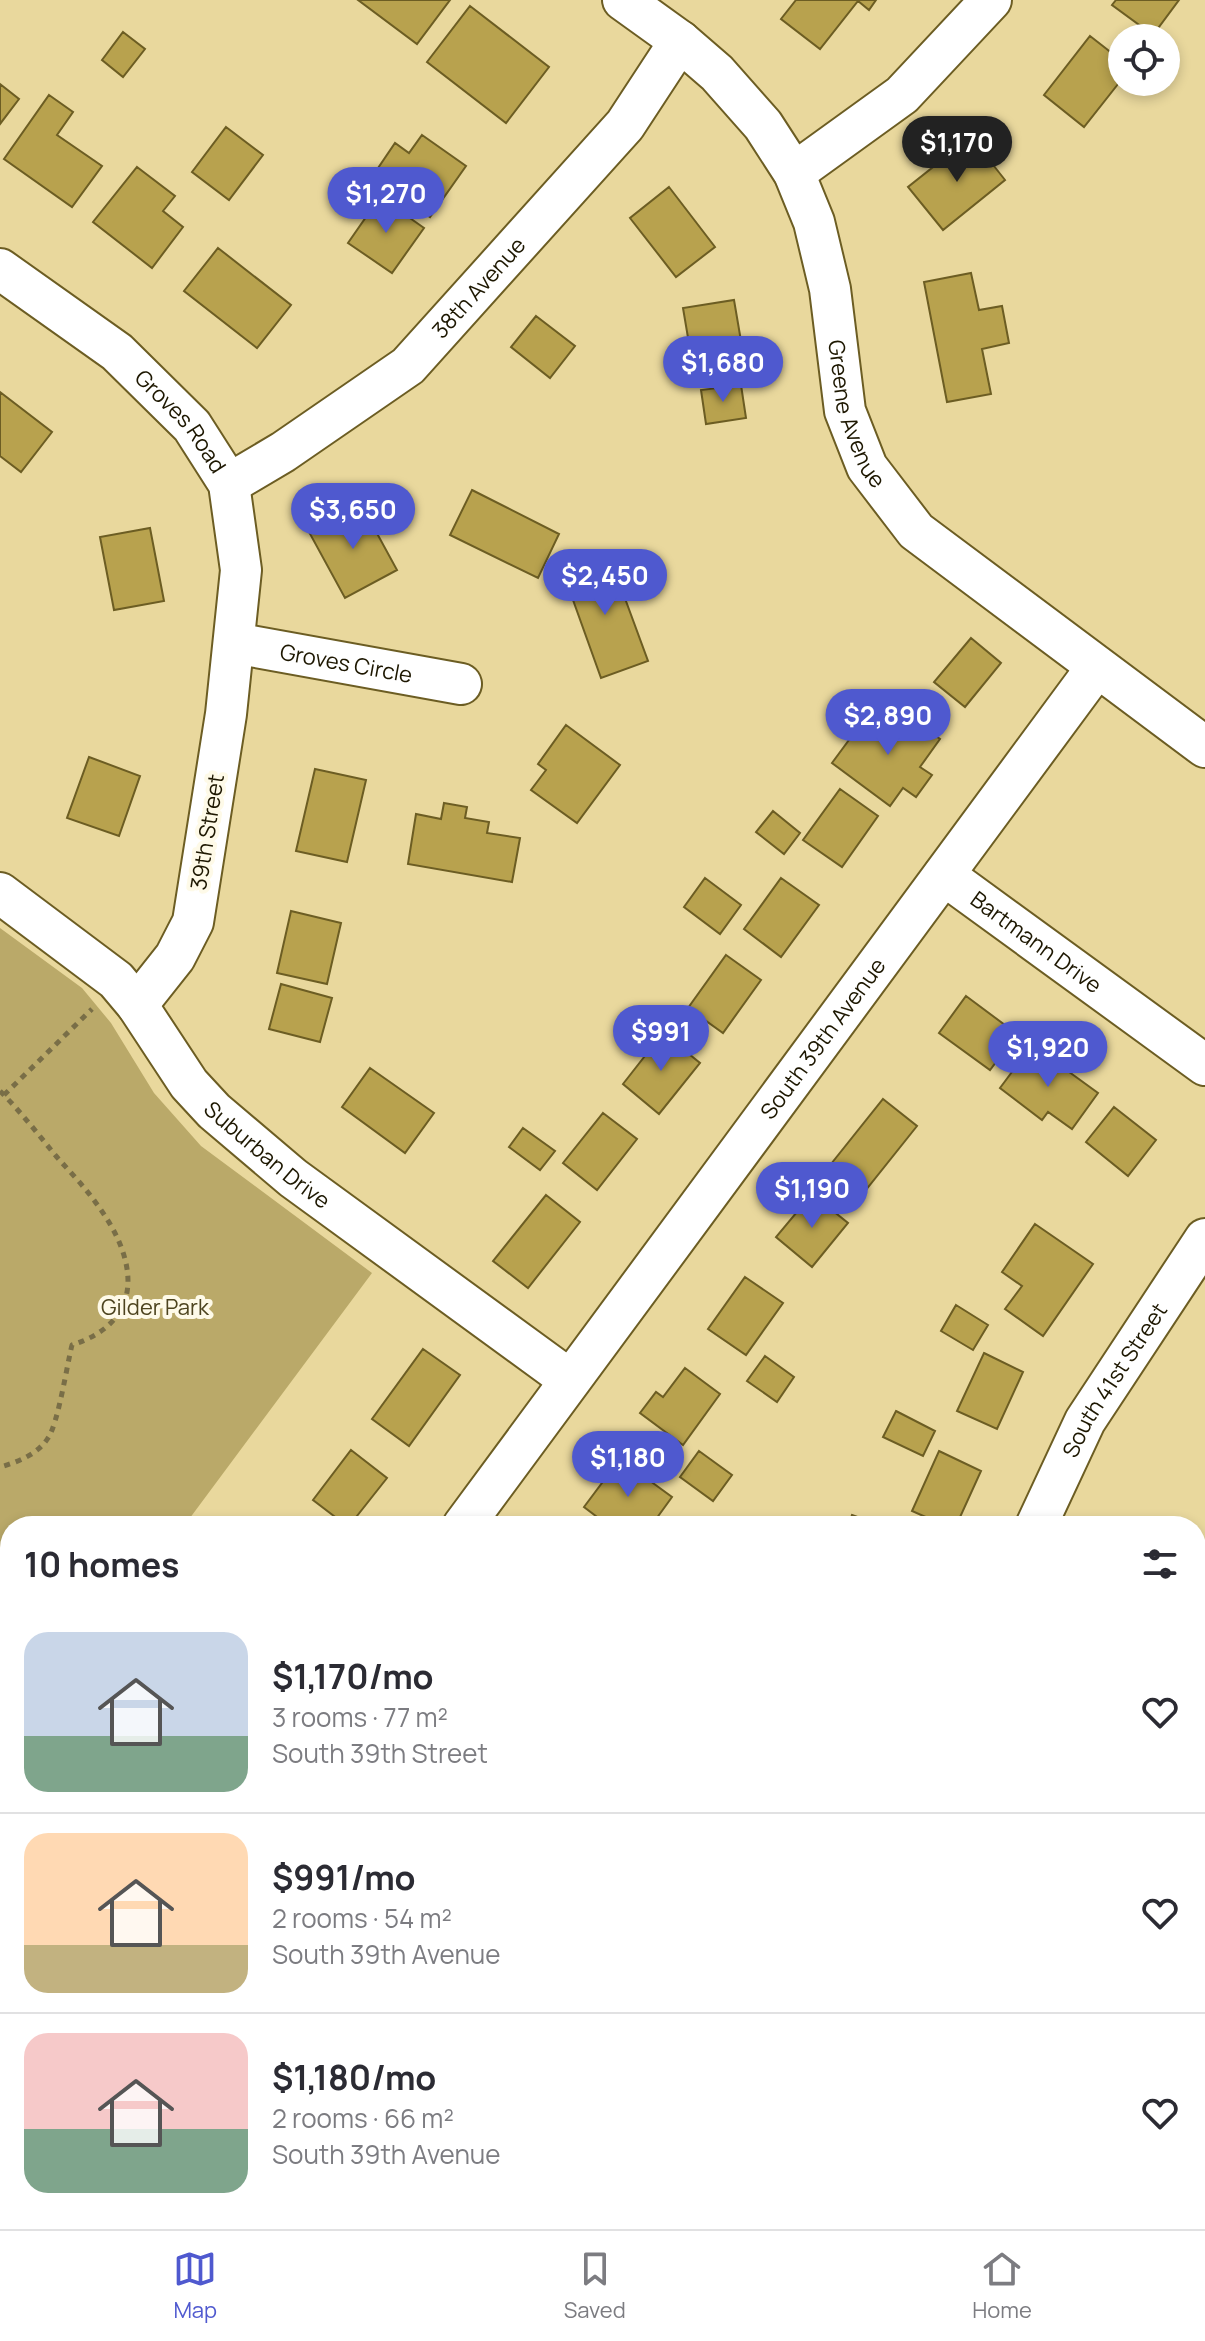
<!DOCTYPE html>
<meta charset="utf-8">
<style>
:root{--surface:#fff;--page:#f2f2f3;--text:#2b2b33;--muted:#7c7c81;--line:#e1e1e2;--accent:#4f59cf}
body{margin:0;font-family:Manrope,sans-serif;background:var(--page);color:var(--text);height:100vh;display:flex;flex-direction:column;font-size:30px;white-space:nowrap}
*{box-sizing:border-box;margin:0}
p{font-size:26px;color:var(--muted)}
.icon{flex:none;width:44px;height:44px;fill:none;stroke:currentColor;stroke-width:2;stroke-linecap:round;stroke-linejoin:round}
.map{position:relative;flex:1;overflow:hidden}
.side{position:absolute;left:0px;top:1516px;width:1206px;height:714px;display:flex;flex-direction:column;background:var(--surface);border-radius:32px 32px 0 0;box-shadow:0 4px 12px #0003}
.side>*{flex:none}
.tools{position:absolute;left:1108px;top:24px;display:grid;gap:16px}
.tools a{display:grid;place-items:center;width:72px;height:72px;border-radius:50%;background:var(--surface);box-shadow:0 4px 12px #0003;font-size:40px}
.price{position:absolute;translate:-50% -68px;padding:0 18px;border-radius:28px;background:var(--accent);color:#fff;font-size:26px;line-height:52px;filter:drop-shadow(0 2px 4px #0008)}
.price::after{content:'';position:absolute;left:50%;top:48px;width:24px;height:18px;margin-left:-12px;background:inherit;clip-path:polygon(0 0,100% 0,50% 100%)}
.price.active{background:#222;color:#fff}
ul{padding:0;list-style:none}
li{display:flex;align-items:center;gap:24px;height:200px;padding:0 24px}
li+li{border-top:2px solid var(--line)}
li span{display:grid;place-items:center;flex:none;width:224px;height:160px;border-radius:24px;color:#555}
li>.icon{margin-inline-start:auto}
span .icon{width:96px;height:96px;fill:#fffc;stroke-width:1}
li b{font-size:34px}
h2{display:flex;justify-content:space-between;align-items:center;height:96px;padding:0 24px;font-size:34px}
.menu{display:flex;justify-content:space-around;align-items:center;height:112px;border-top:2px solid var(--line);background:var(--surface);font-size:22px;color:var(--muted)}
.menu a{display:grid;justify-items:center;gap:4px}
.menu .active{color:var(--accent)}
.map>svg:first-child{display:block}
.green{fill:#baa969}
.building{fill:#b8a24e;stroke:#6c5d23;stroke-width:2}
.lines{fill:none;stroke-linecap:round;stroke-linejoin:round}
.street-casing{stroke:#6c5d23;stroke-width:44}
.path{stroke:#796e47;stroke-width:5;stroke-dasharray:6 6;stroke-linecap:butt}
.street{stroke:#fff;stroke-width:40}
.labels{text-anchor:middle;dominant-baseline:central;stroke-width:8;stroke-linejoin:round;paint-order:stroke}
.street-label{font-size:22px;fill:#1d1701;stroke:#fefae8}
.park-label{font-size:22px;fill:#4d441f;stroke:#fefae8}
</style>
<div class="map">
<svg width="1205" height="2229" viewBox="0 0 1205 2229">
<rect width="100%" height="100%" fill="#e9d89d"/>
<path class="green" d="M0 928 82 988 111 1023 154 1093 201 1146 372 1273 184 1526H10V1761L0 1774Z"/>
<path class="building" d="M358 0H450L417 44Z
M796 0H876L869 10 858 1 820 49 781 19Z
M1116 0H1179L1153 35 1112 5Z
M470 6 549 67 506 123 427 62Z
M123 32 145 49 123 77 102 60Z
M1090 36 1122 61V79L1084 127 1044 95Z
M0 84 19 99 0 124Z
M49 95 73 112 57 135 102 166 72 207 4 159Z
M226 127 263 155 229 200 192 172Z
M422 135 466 166 430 217 372 177 395 143 409 153Z
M971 137 1005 180 943 230 908 187Z
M137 167 175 196 163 211 183 227 152 268 93 222Z
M669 187 715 247 676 277 630 218Z
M380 197 424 228 392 273 348 243Z
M218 248 291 305 257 348 184 291Z
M971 273 979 310 1002 306 1009 343 982 349 991 394 947 402 924 282Z
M734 300 747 376 696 385 683 308Z
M536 316 575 346 550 378 511 347Z
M741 385 746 418 706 424 701 390Z
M0 392 52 432 21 472 0 456Z
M472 490 559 534 538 578 450 535Z
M361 504 397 570 345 598 309 532Z
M150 528 164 601 114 610 100 537Z
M609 555 648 661 601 678 563 572Z
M971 638 1001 663 965 707 934 682Z
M902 711 940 739 920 767 932 775 916 797 903 788 890 806 832 763 866 717 887 732Z
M566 725 620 765 577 823 531 790 546 770 538 764Z
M89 757 140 776 119 836 67 818Z
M315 769 366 780 347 862 296 851Z
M840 789 878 816 842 867 803 840Z
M444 803 467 807 465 818 489 822 487 833 520 838 512 882 408 864 416 814 441 819Z
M773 811 800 833 784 854 756 832Z
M705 878 741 905 720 934 684 907Z
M781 878 819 905 781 957 744 929Z
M291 911 341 923 327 984 277 973Z
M726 955 761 980 723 1033 688 1008Z
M281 984 332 998 320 1042 269 1029Z
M966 996 1017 1034 990 1070 939 1033Z
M663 1033 700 1063 659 1114 623 1084Z
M1032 1045 1098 1093 1072 1129 1048 1112 1042 1120 1000 1088Z
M370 1068 434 1113 405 1153 342 1107Z
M883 1099 917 1126 861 1196 827 1169Z
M1114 1107 1156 1140 1128 1176 1086 1142Z
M603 1113 637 1139 597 1190 563 1163Z
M523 1128 555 1151 540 1170 509 1147Z
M812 1194 848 1223 812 1267 776 1237Z
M546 1195 580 1222 528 1288 493 1261Z
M1035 1224 1093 1264 1043 1336 1005 1309 1022 1286 1002 1272Z
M745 1277 783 1303 746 1355 708 1329Z
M956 1305 988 1325 973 1350 941 1331Z
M423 1349 460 1375 409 1446 372 1419Z
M984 1353 1023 1372 997 1429 957 1411Z
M765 1356 794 1377 777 1402 747 1381Z
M685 1368 720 1394 683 1445 640 1413 656 1392 663 1397Z
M896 1411 935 1431 923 1456 883 1437Z
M351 1450 387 1478 349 1526H347L313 1500Z
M699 1451 732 1475 713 1501 680 1477Z
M939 1451 981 1471 956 1526H946L912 1511Z
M620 1459 672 1497 651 1526H609L584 1507Z
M852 1515 882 1526H848Z
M6 1920 10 1923V1986L2 1996 0 1995V1927Z
M5 2170 10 2196V2220H14L16 2228 0 2229V2171Z
M427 2220H471L470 2229H426Z
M629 2220H687L686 2229H629Z
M858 2220 903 2222V2229H857Z"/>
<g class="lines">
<g class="street-casing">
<g id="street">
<path id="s1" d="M623 0 680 41 717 73 763 125 794 173 814 222 830 289 845 411 867 467 916 531 1205 747"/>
<path d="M794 173 902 95 991 0"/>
<path id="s2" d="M0 269 117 352 192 426 229 484 241 570 226 714 193 922 175 957 137 1005"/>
<path id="s3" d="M229 484 283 452 408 366 625 125 680 41"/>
<path id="s4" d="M234 643 461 684"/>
<path id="s5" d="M944 875 1205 1065"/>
<path id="s6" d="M0 893 116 980 137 1005 189 1084 214 1111 293 1178 570 1380"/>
<path id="s7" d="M463 1526 1097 667"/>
<path id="s8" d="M1036 1526 1085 1421 1205 1239"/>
<path d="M93 2220 94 2229"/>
<path d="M984 2220V2229"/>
<path d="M556 2229 557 2220"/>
</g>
</g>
<path class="path" d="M0 1091C20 1111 38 1134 56 1156 69 1171 84 1186 96 1203 136 1256 149 1320 72 1345 67 1365 58 1424 48 1438 38 1454 18 1462 0 1467
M4 1095 92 1009"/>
<use href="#street" class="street"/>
</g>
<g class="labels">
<g class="street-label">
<text stroke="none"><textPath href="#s3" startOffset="320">38th Avenue</textPath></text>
<text stroke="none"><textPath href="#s1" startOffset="496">Greene Avenue</textPath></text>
<text stroke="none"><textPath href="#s2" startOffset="238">Groves Road</textPath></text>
<text stroke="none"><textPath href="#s4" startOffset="114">Groves Circle</textPath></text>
<text transform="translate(207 832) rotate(-81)">39th Street</text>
<text stroke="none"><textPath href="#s5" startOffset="114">Bartmann Drive</textPath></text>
<text stroke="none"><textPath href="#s7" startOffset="606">South 39th Avenue</textPath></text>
<text stroke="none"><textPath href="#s6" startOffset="378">Suburban Drive</textPath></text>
<text stroke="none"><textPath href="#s8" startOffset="166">South 41st Street</textPath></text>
</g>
<g class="park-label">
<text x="155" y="1307">Gilder Park</text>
</g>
</g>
</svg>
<div class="tools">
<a><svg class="icon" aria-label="locate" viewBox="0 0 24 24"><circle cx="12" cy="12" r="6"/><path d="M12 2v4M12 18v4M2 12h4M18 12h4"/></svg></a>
</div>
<b class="price active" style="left:957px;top:184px">$1,170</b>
<b class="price" style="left:386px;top:235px">$1,270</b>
<b class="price" style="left:723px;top:404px">$1,680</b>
<b class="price" style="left:353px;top:551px">$3,650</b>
<b class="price" style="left:605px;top:617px">$2,450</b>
<b class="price" style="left:888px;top:757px">$2,890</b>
<b class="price" style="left:661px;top:1073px">$991</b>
<b class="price" style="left:1048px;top:1089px">$1,920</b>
<b class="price" style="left:812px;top:1230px">$1,190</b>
<b class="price" style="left:628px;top:1499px">$1,180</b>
<section class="side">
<h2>10 homes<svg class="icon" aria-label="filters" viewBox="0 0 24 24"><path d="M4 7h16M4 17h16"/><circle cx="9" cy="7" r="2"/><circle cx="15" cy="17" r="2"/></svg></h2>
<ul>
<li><span style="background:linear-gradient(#c9d6e8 65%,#7fa58c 0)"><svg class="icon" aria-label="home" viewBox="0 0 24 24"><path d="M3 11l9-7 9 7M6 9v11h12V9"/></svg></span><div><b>$1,170/mo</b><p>3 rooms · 77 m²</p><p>South 39th Street</p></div><svg class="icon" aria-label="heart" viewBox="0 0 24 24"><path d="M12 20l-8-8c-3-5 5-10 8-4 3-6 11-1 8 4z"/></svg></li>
<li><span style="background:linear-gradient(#ffd9b3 70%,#c2b280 0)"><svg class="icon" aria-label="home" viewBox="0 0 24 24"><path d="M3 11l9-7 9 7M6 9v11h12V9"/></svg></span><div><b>$991/mo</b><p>2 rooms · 54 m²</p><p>South 39th Avenue</p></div><svg class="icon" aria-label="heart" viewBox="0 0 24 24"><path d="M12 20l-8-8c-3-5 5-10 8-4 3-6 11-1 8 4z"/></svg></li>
<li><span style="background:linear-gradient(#f6c9c9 60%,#7fa58c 0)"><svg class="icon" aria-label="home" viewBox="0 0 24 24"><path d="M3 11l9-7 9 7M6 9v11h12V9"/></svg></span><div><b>$1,180/mo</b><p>2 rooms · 66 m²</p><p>South 39th Avenue</p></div><svg class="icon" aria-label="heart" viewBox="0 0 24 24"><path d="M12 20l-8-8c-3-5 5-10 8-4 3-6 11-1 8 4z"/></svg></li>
</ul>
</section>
</div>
<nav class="menu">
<a class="active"><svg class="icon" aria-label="map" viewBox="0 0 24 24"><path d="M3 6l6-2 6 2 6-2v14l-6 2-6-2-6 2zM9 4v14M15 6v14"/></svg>Map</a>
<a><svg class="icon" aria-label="saved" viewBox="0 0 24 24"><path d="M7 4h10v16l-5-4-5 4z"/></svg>Saved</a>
<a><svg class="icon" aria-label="home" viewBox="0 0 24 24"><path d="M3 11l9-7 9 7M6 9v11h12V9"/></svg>Home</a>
</nav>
